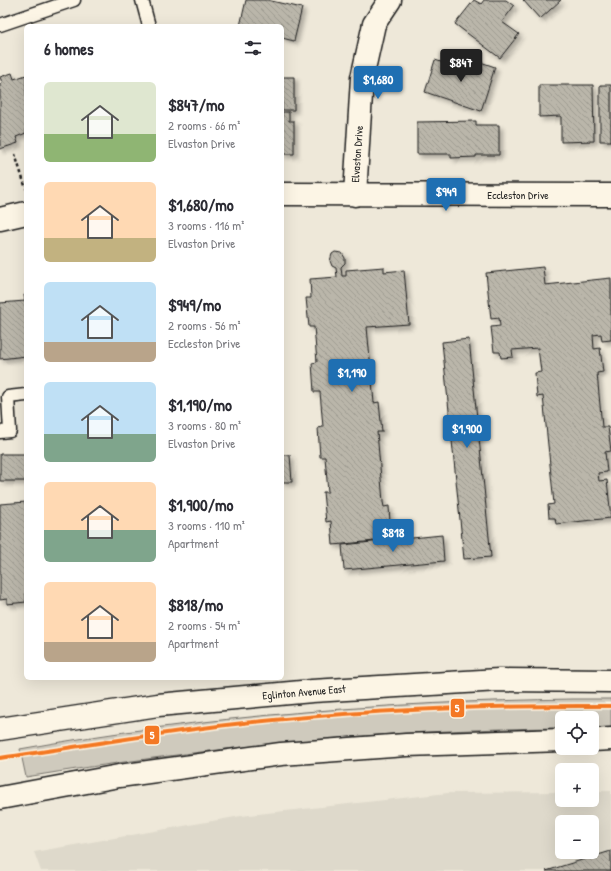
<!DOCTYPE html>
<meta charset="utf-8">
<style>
:root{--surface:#fff;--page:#f7f7f7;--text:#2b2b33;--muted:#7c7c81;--accent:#1f6fb2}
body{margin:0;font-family:"Patrick Hand",sans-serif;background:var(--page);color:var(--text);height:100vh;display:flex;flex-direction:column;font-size:15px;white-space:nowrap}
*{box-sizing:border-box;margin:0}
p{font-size:13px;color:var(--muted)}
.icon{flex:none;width:22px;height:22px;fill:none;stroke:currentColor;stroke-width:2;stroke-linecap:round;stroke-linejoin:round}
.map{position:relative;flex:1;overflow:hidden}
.side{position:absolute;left:24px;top:24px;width:260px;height:656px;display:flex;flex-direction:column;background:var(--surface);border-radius:6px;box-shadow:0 4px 16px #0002}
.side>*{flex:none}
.controls{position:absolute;left:555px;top:711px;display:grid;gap:8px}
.controls a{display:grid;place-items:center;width:44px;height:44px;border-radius:6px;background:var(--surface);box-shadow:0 4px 16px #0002;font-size:20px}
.price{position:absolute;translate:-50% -34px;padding:0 9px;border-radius:4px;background:var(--accent);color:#fff;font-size:13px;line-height:26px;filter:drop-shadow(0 1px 2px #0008)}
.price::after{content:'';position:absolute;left:50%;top:24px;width:12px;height:9px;margin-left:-6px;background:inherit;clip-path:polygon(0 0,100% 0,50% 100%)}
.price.active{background:#222;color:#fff}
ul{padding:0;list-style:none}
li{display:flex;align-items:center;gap:12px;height:100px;padding:0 20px}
li span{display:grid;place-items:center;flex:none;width:112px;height:80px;border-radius:6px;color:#555}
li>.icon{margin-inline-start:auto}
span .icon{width:48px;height:48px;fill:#fffc;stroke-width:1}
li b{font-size:17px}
h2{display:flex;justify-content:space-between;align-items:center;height:48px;padding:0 20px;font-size:17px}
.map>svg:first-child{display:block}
.built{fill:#ded9cb;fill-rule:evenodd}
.grass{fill:#cfcabd;stroke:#76736c}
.building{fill:url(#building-back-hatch);stroke:#1c1c1c;filter:url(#shadow)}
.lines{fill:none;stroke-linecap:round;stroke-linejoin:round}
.lane-casing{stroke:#1c1c1c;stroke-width:15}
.street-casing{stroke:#1c1c1c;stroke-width:25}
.primary-casing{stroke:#1c1c1c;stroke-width:25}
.path{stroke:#1c1c1c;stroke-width:2.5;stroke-dasharray:3 3;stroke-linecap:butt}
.lane{stroke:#fcf5e5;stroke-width:12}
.street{stroke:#fcf5e5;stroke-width:22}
.primary{stroke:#fcf5e5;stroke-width:22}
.rail-1-casing{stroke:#fcf5e5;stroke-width:7}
.rail-1{stroke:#f47824;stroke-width:4}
.labels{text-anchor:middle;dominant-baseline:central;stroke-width:3;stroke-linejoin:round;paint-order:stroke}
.street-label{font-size:11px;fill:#1c1c1c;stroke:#fcf5e5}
.line-badge{stroke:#fcf5e5;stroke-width:1.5}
.badge-label{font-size:11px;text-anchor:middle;font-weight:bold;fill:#fff}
</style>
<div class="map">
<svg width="611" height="871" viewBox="0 0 611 871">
<defs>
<pattern id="building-back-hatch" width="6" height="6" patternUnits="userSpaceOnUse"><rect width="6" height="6" fill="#bab6aa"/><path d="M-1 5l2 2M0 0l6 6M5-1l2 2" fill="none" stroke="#9f9c92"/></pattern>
<filter id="shadow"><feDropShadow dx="3.5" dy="3.5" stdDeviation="2" flood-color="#0004"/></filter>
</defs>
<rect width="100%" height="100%" fill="#eee8d9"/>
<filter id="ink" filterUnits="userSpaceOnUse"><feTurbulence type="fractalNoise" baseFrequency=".025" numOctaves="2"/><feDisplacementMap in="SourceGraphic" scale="8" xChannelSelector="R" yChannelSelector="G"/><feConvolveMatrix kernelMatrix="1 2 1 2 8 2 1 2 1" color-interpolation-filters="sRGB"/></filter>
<g filter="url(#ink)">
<path class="built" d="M592 791H611V871H41L34 852 241 816 448 793 562 792V800H592ZM562 822H592V852H562Z"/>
<path class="grass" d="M573 699H611V728H592V718H562V728C382 729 203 748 26 777L20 749C202 716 388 702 573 699Z"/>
<path class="building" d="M246 0H267L302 8 294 41 282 38V26H240Z
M474 0 481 4 484 0H506L514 6 502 22 519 34 500 58 455 24Z
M523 0H561L540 19Z
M469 58 495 67 481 111 425 92 435 60 465 70Z
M12 73 14 79 26 75V133L16 137 18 143 0 149V84L2 83 0 77Z
M282 77H294V110H282Z
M539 85H593L594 141 561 142V116L539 117Z
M600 85H611V141H600Z
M282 112H289V121H294V154H282Z
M476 121V125H499V155H476V157L451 158V154H417V122Z
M335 252 342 253 345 258V263L341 267 342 276H346V270L384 267V272L404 270 409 324 367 327 374 403 379 402 382 432H377L383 502 384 507 389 506 390 523H385L386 540 333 545 331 521 326 522 323 492H328L325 457H320L318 428 323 427 320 392H314L312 363 317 362 314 327H309L306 298H311L310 279 337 277 336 268 332 266 330 261 332 254Z
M543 267 545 285 611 278V340L602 341 601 334 593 335 594 349 600 348 603 372 597 373 602 427H608L611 451 605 452 607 472 598 473 599 481 607 480 611 518 556 524 555 518H549L548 505 554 504 543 396 537 397 535 373 541 372 538 348 512 350 513 357 501 358 500 352H494L491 327 500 326 499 318 491 319 486 273Z
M24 295H26V356L0 359V303L25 301Z
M469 339 491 557 464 559 442 342Z
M0 454H26V481H0Z
M282 455H290L292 482H282Z
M26 502V602L7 604V599L0 600V504Z
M442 535 444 561 344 570 342 545Z
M611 851V871H546Z"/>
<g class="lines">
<g class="lane-casing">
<path id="lane" d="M142 0 149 26
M0 25 74 0
M0 432 10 431 8 397 26 395"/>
</g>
<g class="street-casing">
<path id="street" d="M282 194 611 195
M355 195 362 78 374 24 390 0
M0 219 26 213"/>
</g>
<g class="primary-casing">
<path id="primary" d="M0 729 158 705 312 691 499 680 611 681
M592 740 611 739
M0 798 119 776 281 754 406 745 562 740"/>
</g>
<path class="path" d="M15 154 26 189"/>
<use href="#lane" class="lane"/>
<use href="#street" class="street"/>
<use href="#primary" class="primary"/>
<g class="rail-1-casing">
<path id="rail-1" d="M0 758C78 747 156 733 235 724 360 710 485 705 611 706"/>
</g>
<use href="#rail-1" class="rail-1"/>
</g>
</g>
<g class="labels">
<g class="street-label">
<text transform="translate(357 154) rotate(-86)">Elvaston Drive</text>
<text x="518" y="195">Eccleston Drive</text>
<text transform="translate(304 692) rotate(-5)">Eglinton Avenue East</text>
</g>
</g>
<g class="line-badge">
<rect x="450" y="698" width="15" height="20" rx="4" fill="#f47824"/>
<rect x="144" y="725" width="16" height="20" rx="4" fill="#f47824"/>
</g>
<g class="badge-label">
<text x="457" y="712">5</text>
<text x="152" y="739">5</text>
</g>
</svg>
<div class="controls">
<a><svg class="icon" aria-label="locate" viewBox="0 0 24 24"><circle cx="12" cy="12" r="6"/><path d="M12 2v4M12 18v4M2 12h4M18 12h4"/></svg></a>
<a>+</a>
<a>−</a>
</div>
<b class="price active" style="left:461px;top:83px">$847</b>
<b class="price" style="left:378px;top:100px">$1,680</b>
<b class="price" style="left:446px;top:212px">$949</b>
<b class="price" style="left:352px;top:393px">$1,190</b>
<b class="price" style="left:467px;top:449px">$1,900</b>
<b class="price" style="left:393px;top:553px">$818</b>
<section class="side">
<h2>6 homes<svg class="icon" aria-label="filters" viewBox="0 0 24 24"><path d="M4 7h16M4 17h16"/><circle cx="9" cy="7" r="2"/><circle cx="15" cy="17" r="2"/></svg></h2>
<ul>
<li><span style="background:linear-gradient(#dfe7d0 65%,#8fb573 0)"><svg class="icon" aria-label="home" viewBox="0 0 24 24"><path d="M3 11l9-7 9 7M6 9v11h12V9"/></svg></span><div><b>$847/mo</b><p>2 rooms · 66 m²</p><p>Elvaston Drive</p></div></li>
<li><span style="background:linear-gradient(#ffd9b3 70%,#c2b280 0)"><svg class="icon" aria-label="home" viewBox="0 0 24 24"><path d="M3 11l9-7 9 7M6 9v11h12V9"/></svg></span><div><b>$1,680/mo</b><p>3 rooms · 116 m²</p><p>Elvaston Drive</p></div></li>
<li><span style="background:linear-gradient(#bfe0f5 75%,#b9a48a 0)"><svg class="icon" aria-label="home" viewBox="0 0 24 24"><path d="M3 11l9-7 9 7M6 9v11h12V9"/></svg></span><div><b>$949/mo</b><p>2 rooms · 56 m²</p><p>Eccleston Drive</p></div></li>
<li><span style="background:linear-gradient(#bfe0f5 65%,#7fa58c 0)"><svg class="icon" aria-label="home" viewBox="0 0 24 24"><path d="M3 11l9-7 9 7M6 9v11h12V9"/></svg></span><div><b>$1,190/mo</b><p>3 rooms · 80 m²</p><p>Elvaston Drive</p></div></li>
<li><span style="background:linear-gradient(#ffd9b3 60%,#7fa58c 0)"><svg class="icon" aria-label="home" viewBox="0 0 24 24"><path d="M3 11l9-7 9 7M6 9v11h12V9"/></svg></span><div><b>$1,900/mo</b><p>3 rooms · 110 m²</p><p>Apartment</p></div></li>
<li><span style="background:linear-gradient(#ffd9b3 75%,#b9a48a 0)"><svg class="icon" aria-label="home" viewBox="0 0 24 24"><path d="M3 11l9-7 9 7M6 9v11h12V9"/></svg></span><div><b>$818/mo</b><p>2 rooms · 54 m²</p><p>Apartment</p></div></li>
</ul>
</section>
</div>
